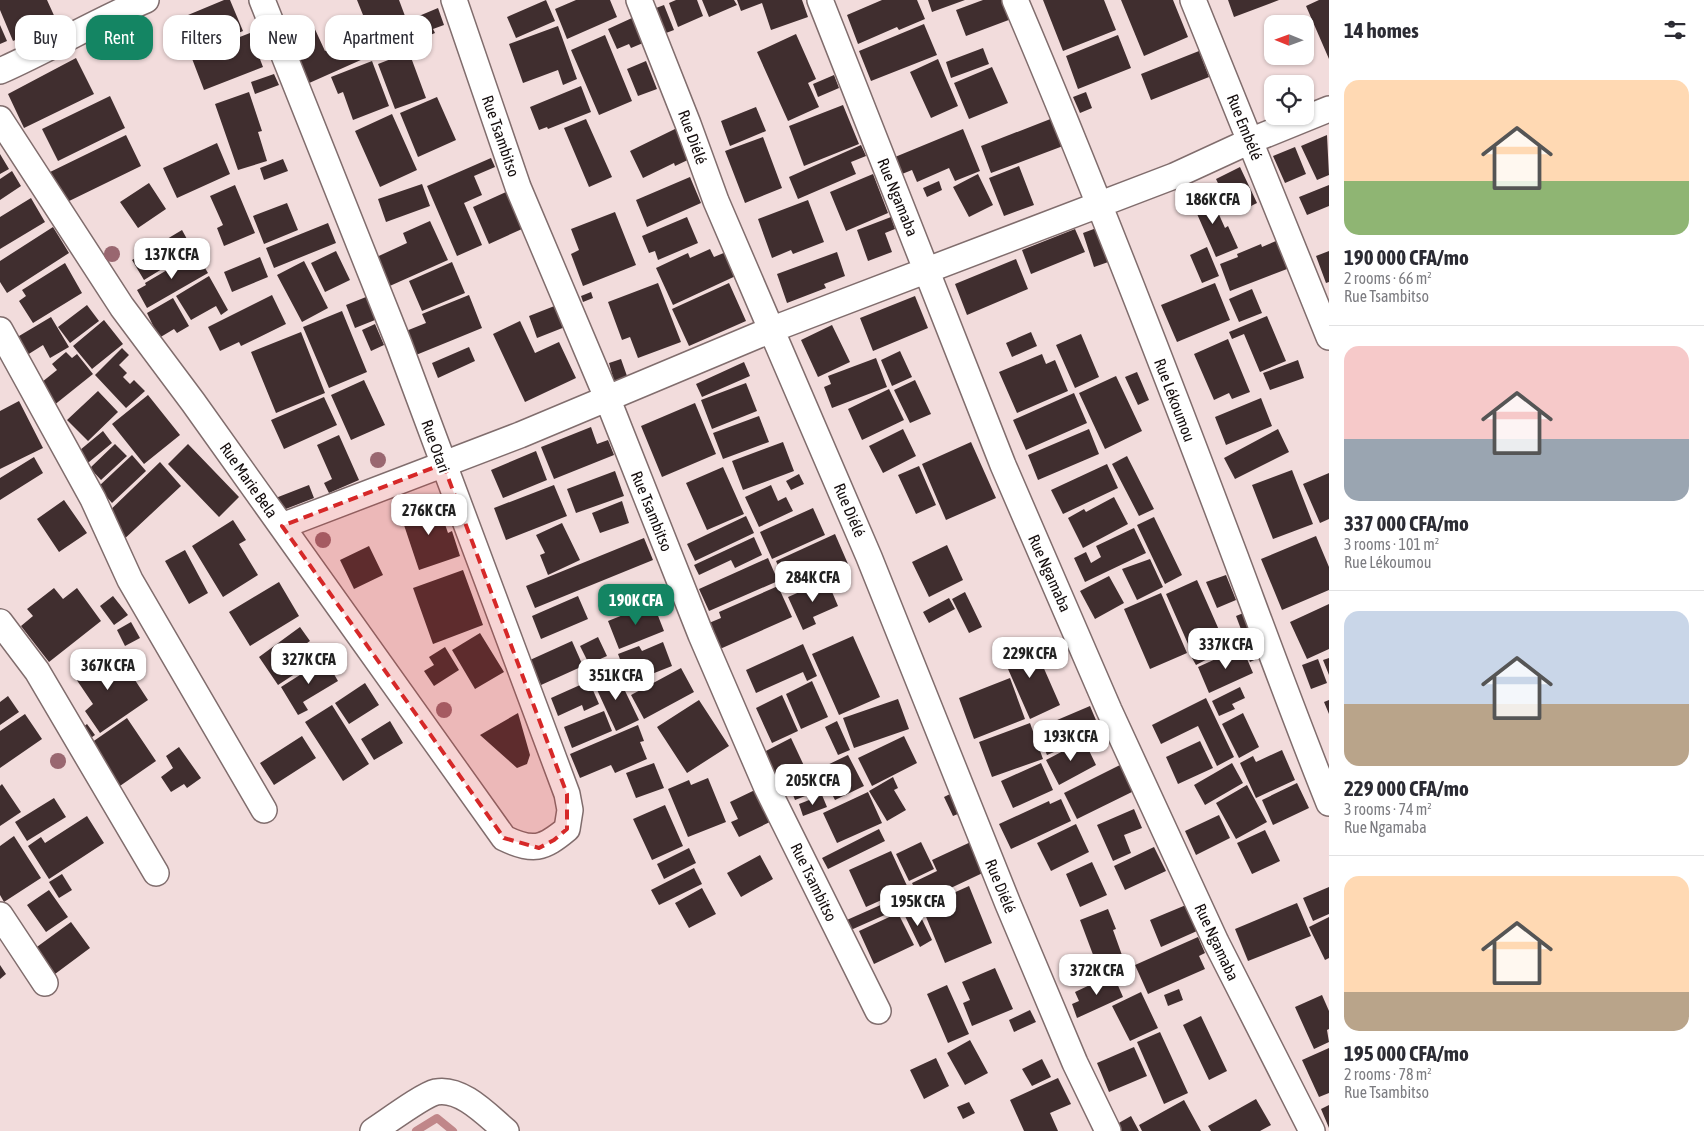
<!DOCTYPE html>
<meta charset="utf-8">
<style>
:root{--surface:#fff;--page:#f2f2f3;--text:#2b2b33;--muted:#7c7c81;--line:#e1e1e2;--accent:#148563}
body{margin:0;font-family:"Asap Condensed",sans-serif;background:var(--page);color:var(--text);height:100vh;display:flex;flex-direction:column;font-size:19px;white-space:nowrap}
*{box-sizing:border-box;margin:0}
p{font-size:16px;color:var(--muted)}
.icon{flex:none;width:28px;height:28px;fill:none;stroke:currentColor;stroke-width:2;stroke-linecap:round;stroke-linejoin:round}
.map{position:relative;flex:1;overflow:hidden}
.details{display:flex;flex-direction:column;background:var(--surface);width:375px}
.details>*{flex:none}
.hud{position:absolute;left:15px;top:15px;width:475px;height:45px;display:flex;gap:10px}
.needle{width:32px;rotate:271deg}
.tools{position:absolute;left:1264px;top:15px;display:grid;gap:10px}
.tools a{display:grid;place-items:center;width:50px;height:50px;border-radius:10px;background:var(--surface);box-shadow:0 1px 4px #0004;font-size:25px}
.price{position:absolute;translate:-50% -42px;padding:0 11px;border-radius:10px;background:#fff;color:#222;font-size:16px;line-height:32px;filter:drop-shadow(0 1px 2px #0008)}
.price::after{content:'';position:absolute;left:50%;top:30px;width:15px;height:11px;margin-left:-8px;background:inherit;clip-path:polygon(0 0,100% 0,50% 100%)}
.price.selected{background:var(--accent);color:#fff}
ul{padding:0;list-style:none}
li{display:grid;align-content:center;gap:10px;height:265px;padding:0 15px}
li+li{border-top:1px solid var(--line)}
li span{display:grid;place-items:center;height:155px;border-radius:15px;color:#555}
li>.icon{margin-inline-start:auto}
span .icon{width:90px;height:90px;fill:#fffc;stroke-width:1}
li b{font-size:21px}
h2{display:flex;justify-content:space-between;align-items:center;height:60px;padding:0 15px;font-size:21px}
.chip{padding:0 18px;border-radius:15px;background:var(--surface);box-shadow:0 1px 4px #0004;font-size:18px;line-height:45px}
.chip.selected{background:var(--accent);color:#fff}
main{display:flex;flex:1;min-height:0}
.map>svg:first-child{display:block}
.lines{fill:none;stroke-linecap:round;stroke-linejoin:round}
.stream{stroke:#c08689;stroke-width:8}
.building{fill:#402e2f}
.minor-casing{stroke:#806d6d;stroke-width:28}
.minor{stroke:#fff;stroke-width:25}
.tree{fill:#996770}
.marked{fill:#d62828;fill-opacity:0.2;stroke:#d62828;stroke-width:4;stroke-dasharray:10 6;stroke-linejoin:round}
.labels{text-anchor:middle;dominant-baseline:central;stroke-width:5;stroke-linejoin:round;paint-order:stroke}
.street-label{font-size:16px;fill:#150e0e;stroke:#fff}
</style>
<main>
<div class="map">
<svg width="1329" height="1131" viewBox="0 0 1329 1131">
<rect width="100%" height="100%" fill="#f2dcdc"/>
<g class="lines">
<path class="stream" d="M416 1131 437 1118 453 1131"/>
</g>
<path class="building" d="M0 0H47L57 22 13 41 0 10Z
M224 0H230L243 31 190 53 176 20Z
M357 0H399L405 16 369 30Z
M546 0 555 21 516 38 507 17Z
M576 0H610L617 17 567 39 555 9Z
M676 0H697L703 16 678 27 669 3Z
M702 0H734L737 5 709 17Z
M737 0H802L808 17 771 30 762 3 741 11Z
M882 0H917L925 19 899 30 897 27 858 44 847 15Z
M928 0H965L932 12Z
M983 0H1007L1014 18 966 36 956 10Z
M1043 0H1104L1116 30 1063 51Z
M1121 0H1173L1188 37 1144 56Z
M1228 0H1279L1234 17Z
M1319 0H1329V59L1306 6Z
M664 5 674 30 666 33 656 8Z
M438 8 444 25 433 29 435 33 391 51 383 31Z
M632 18 643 43 631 48 629 44 617 49 608 29Z
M924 24 937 55 871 81 859 51Z
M0 25 7 41 0 44Z
M313 25 325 51 363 34 372 55 307 84 286 37Z
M558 26 577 79 563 85 558 70 523 83 509 44Z
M250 33 263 67 204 90 191 56Z
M796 34 816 79 808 83 819 107 788 121 757 52Z
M605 35 632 101 599 115 571 50Z
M1118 35 1131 68 1078 89 1066 56Z
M983 48 989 64 951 78 946 62Z
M1199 51 1209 77 1151 100 1141 74Z
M409 52 426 98 395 109 378 64Z
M76 58 94 94 24 128 8 94Z
M938 59 958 106 931 118 910 72Z
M372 61 389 106 353 120 343 92 338 94 331 77Z
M646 61 657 89 638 96 627 69Z
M992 67 1008 103 969 119 954 83Z
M274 74 279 85 255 94 251 82Z
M834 75 839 88 818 97 813 84Z
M581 86 591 112 548 129 547 127 539 130 530 107Z
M249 92 262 131 258 132 267 161 238 170 215 104Z
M1086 92 1092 108 1080 113 1073 97Z
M110 96 125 128 58 161 42 129Z
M437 97 456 140 418 157 400 113Z
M843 105 859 144 804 166 789 126Z
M756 107 766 131 730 146 721 121Z
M392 114 417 170 380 187 355 131Z
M1053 118 1063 146 991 173 981 146Z
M586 119 612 177 589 187 564 128Z
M677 128 692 158 675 166 674 163 643 178 630 151Z
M963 129 980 171 955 181 949 168 917 182 912 170 902 174 895 157Z
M126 135 141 166 63 204 48 173Z
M1327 135 1329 175 1317 180 1301 146Z
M763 137 782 188 745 203 725 151Z
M217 143 230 174 177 198 163 168Z
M861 145 866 156 851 162 856 174 798 199 789 177Z
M1295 147 1306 174 1285 183 1273 156Z
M0 154 9 169 0 174Z
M491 158 495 167 474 176 482 195 464 203 482 245 457 256 427 186Z
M283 159 288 171 264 180 260 168Z
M1019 166 1034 205 1004 216 989 178Z
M1240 167 1257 203 1233 215 1216 179Z
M12 171 21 186 0 200V179Z
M873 174 888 213 846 231 830 192Z
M978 174 993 205 969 217 953 187Z
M690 177 701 203 647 227 636 200Z
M939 181 942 190 927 197 923 188Z
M149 183 166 209 138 228 120 202Z
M422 184 430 206 386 222 378 199Z
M235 185 255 233 224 246 217 228 223 225 210 196Z
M1329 185V206L1307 215 1299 197Z
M1208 190 1225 228 1228 226 1238 248 1216 257 1190 198Z
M506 192 522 229 489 244 473 207Z
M31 198 45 222 0 249V217Z
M808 200 824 242 793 254 791 250 772 258 758 219Z
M287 203 298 230 264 244 253 216Z
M615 212 636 265 583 286 571 254 579 250 571 229Z
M687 217 698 243 658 260 655 251 649 253 642 236Z
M891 217 895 229 885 233 892 252 868 261 857 230Z
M430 221 448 260 383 289 370 260 407 243 403 233Z
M328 223 336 243 274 268 266 248Z
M1102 226 1114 260 1094 267 1083 233Z
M53 227 69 253 7 293 0 282V261Z
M1075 229 1085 252 1031 274 1022 250Z
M182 230 193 250 144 280 132 260Z
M1276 241 1287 269 1230 291 1220 264 1238 257 1237 254 1261 244 1262 247Z
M1207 247 1219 276 1202 283 1190 255Z
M710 249 714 257 726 252 740 274 673 305 656 268 688 253 690 258Z
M336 251 350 280 325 292 311 263Z
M1329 251V282L1326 283 1316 256Z
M837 252 845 276 824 284 826 288 787 303 777 274Z
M196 253 208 273 147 308 137 290 146 285 145 283Z
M260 257 268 277 232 292 224 272Z
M1016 259 1028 289 967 315 955 284Z
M304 261 328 308 302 322 277 275Z
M452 262 465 293 422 311 409 281Z
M65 263 82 293 33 323 19 301 26 296 22 290Z
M209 276 228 310 221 315 216 306 191 320 176 296Z
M658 283 681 342 638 358 630 337 622 340 608 302Z
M729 283 746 321 689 346 672 309Z
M1215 283 1230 320 1177 342 1161 305Z
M1252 289 1262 313 1239 322 1229 299Z
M591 292 593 298 583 302 581 296Z
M272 295 286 324 241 346 239 342 220 351 208 327Z
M469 295 482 328 416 355 406 331 426 323 422 314Z
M915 296 928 328 873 351 860 318Z
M366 297 375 320 355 328 346 305Z
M173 298 189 326 177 333 174 329 159 338 147 313Z
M87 305 99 321 70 343 58 327Z
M557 305 565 327 537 338 529 316Z
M342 311 367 372 329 388 303 327Z
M1267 316 1286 361 1260 372 1244 334 1232 339 1229 332Z
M51 317 69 347 50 358 43 345 24 357 14 339Z
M104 320 123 344 92 369 73 346Z
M520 321 535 353 559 342 576 378 525 402 493 334Z
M375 324 384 345 371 351 362 330Z
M832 325 850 362 818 377 801 340Z
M301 332 325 393 276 413 251 352Z
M1031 332 1037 346 1012 357 1006 343Z
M1081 334 1099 377 1075 388 1056 345Z
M1228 339 1250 392 1232 399 1229 393 1214 400 1194 354Z
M469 347 475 361 438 378 432 363Z
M122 348 129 355 119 365 127 373 123 377 130 384 134 380 145 391 126 408 95 375Z
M900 351 912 377 892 386 881 360Z
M66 352 72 358 77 354 93 374 53 406 37 386 57 370 52 364Z
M1042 354 1046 364 1055 360 1068 391 1017 413 999 372Z
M876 358 887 387 832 408 824 387 831 384 828 376Z
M621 359 627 376 614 381 609 363Z
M1298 360 1304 378 1270 390 1263 373Z
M744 362 750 376 702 397 696 384Z
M1137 372 1149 400 1138 405 1125 377Z
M1116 376 1142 431 1105 449 1079 393Z
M364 380 385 425 351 440 331 395Z
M915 380 931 414 910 423 894 390Z
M746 383 757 411 712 429 701 400Z
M889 389 904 420 862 440 848 409Z
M98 391 118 412 88 441 67 420Z
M1074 393 1087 423 1026 450 1013 420Z
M148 395 180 435 144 464 112 424Z
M324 397 337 425 284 449 271 420Z
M1261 398 1272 426 1226 445 1215 417Z
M19 401 43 448 0 469V411Z
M695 403 716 454 662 477 641 426Z
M759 416 769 442 723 459 713 433Z
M591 427 597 444 608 440 614 455 554 479 541 447Z
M903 429 916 456 883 473 869 446Z
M1089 429 1099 454 1038 480 1028 455Z
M1278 429 1289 452 1235 479 1224 458Z
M103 431 112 443 83 467 74 455Z
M339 435 359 480 329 493 324 483 332 479 317 445Z
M783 442 794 471 743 490 732 461Z
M971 442 996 498 946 520 922 464Z
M115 444 127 456 101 480 90 468Z
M188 444 239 497 219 517 168 464Z
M536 451 547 480 503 498 491 470Z
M132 455 146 471 112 503 98 487Z
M1127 456 1154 509 1139 516 1112 464Z
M34 457 43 473 0 500V478Z
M160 462 181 486 120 543 103 517Z
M1107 464 1118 488 1063 514 1051 490Z
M919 466 936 505 916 514 898 475Z
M723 467 744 514 707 530 686 483Z
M1292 470 1313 524 1273 539 1252 485Z
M615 471 624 496 576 513 567 489Z
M1329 473V519L1320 523 1303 484Z
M799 474 804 484 791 490 786 481Z
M309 485 314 498 278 512 273 499Z
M554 485 567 516 506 540 494 508Z
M771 485 778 501 786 497 793 511 759 527 745 497Z
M1114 497 1128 524 1083 548 1068 518 1084 509 1086 512Z
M64 500 87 533 59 552 37 519Z
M437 501 448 533 452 531 460 556 419 570 400 513Z
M622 501 629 523 600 533 592 513Z
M813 508 825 535 772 559 760 532Z
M746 516 754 533 695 561 687 544Z
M1154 517 1182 575 1165 584 1137 525Z
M233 520 246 540 239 544 258 575 223 597 192 546Z
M562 523 580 560 548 575 540 555 545 553 536 535Z
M1134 528 1146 553 1085 582 1074 558 1086 552 1091 563 1101 557 1096 546Z
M835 534 848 564 789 591 776 561Z
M1316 536 1329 567V590L1282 610 1261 559Z
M754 537 762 555 735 568 731 560 699 575 694 565Z
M644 538 653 560 535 608 526 586Z
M947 545 963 580 929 597 912 562Z
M369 546 383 575 354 589 340 560Z
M185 550 208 593 189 604 165 561Z
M768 558 778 581 709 611 699 589Z
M1150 559 1163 587 1137 600 1122 569Z
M463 570 483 625 433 644 413 588Z
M1226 575 1236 600 1217 608 1206 582Z
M1109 576 1124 603 1095 619 1080 591Z
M827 580 838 606 813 617 816 624 803 630 788 597Z
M1197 580 1223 639 1192 653 1166 594Z
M279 582 299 616 250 646 229 612Z
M778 586 792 617 720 649 709 623 721 618 719 612Z
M54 588 63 599 77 588 101 621 49 662 21 626 33 616 27 609Z
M965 592 982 627 969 633 952 599Z
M1161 593 1187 653 1150 669 1124 609Z
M113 596 128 615 114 625 100 606Z
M578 596 588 619 541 639 532 616Z
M949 598 955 609 929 623 923 612Z
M653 603 664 631 619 649 608 621Z
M1329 604V649L1307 659 1290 622Z
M1251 610 1258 626 1242 632 1236 616Z
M131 622 140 638 125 646 117 630Z
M300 627 310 641 300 648 310 664 278 685 259 657Z
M480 633 504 672 475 689 452 650Z
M853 636 880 697 839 715 812 654Z
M598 637 607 656 589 664 580 646Z
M1257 638 1265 655 1250 662 1243 644Z
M1031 639 1060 705 1030 719 1001 653Z
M572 641 583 666 541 685 530 660Z
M663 642 672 666 629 683 618 654 639 646 642 651Z
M803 644 817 676 807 681 803 672 756 693 746 670Z
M445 647 459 670 434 686 424 671 434 665 429 657Z
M1242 647 1253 673 1209 693 1198 667Z
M1212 648 1215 655 1196 665 1192 658Z
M106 650 127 681 133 677 148 700 100 733 85 711 93 704 72 673Z
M1329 658V675L1323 660Z
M325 659 338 681 303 702 308 710 298 715 281 687Z
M1318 659 1327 683 1311 689 1302 665Z
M681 668 694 692 644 719 631 695Z
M615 670 639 720 616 731 593 681Z
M1010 678 1025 719 974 739 959 698Z
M589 681 599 704 584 711 582 705 558 716 551 698Z
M812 681 828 717 801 729 786 694Z
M365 683 379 705 349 724 335 703Z
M1240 687 1245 698 1232 704 1235 709 1219 716 1212 701Z
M782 695 798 731 772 743 756 708Z
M8 696 19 712 0 725V702Z
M1206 698 1234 757 1217 766 1198 726 1161 744 1152 725Z
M898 699 909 729 854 748 843 718Z
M699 700 729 746 687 773 657 727Z
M1329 700V714L1324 702Z
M332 705 369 764 343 781 305 722Z
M1090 706 1101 732 1047 755 1036 729Z
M604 711 612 731 572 748 564 727Z
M518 713 530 755 527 764 517 768 480 735Z
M1243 713 1259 747 1239 758 1222 724Z
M25 714 42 739 0 768V731Z
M127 718 156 761 117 788 88 745Z
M390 721 403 743 374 760 361 739Z
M837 721 850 750 838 755 825 727Z
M1030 723 1043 759 992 777 979 742Z
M87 724 95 735 85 742 78 731Z
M638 725 644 741 640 742 647 759 615 773 611 765 580 778 570 754Z
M302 736 316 758 274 785 260 763Z
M904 736 917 763 872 786 858 758Z
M791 738 806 770 777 784 762 753Z
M1084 740 1096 765 1059 785 1046 760Z
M1200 741 1213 768 1178 784 1166 757Z
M179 747 201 778 187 788 184 784 171 792 161 777 173 768 166 756Z
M1282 750 1295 780 1256 798 1240 763 1253 756 1256 762Z
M848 755 864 786 835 800 819 769Z
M654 763 664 788 636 798 626 773Z
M1041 763 1053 790 1013 808 1001 781Z
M1124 763 1136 790 1077 819 1064 793Z
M1232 763 1243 783 1205 805 1194 785Z
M808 775 813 793 795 800 788 782Z
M893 777 898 788 894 790 906 810 887 821 869 791Z
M708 778 726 822 688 837 668 789 689 780 691 785Z
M1297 783 1309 808 1273 825 1262 800Z
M2 784 21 812 0 826V786Z
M1247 785 1267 822 1236 839 1216 803Z
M757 789 772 821 739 837 731 822 738 819 730 802Z
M956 791 965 811 953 816 944 797Z
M868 792 882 823 837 843 823 813Z
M822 795 827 807 803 816 799 804Z
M54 798 66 817 27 841 15 822Z
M1061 799 1071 821 1011 849 999 824 1049 801 1050 804Z
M665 805 683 846 652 860 633 819Z
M1134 809 1142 828 1124 835 1131 853 1113 861 1097 825Z
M1219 815 1230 838 1196 855 1185 831Z
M87 816 104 843 49 879 28 846 41 837 45 843Z
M1076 824 1089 852 1051 871 1037 843Z
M879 829 885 841 828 869 822 858Z
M1265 830 1280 861 1252 874 1237 843Z
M14 836 41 878 4 902 0 895V846Z
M975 840 989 870 921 902 912 883 937 871 932 860Z
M921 842 934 869 909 881 896 854Z
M1154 847 1166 871 1125 890 1114 866Z
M689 848 696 863 664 879 657 864Z
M891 851 908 888 866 907 849 870Z
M760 855 773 879 741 897 727 873Z
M1092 862 1107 895 1080 907 1066 874Z
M694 868 702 884 659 905 651 890Z
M62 874 72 890 59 898 49 882Z
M969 886 992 943 945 963 922 907Z
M1329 887V914L1313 921 1303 898Z
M702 888 716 914 689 928 675 903Z
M49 890 68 917 46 932 27 905Z
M910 892 914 902 844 933 840 923Z
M1297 903 1311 936 1248 961 1235 929Z
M1186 905 1197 931 1161 947 1150 920Z
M916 907 932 940 920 947 904 914Z
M1108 909 1116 929 1113 930 1123 958 1098 968 1080 920Z
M898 913 914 945 874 964 859 931Z
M1329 917V958L1325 960 1309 927Z
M71 922 90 948 55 974 47 962 40 967 30 952Z
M1198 937 1205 953 1199 956 1205 969 1148 994 1135 965Z
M1091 960 1097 974 1078 984 1070 969Z
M0 965 6 974 0 979Z
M995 968 1013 1009 972 1026 963 1003 970 1000 962 982Z
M1113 974 1123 997 1077 1018 1072 1004 1079 1001 1075 992Z
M947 985 969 1034 948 1043 927 994Z
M1179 989 1183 1000 1168 1006 1164 995Z
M1141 992 1158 1028 1130 1041 1112 1006Z
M1322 995 1329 1011V1029L1327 1030 1329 1042 1314 1049 1295 1007Z
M1030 1010 1036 1022 1014 1032 1009 1020Z
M1201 1016 1227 1071 1209 1080 1183 1025Z
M1160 1032 1188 1093 1164 1104 1137 1042Z
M970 1040 988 1073 965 1085 947 1053Z
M1134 1047 1147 1076 1109 1092 1097 1063Z
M1329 1048V1093L1319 1097 1302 1060Z
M936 1058 949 1086 924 1099 910 1070Z
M1042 1059 1051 1077 1032 1086 1022 1069Z
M1058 1078 1071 1104 1050 1113 1058 1131H1024L1010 1100Z
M1256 1099 1271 1125 1260 1131H1211L1208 1126Z
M1184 1100 1201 1131H1142L1139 1125Z
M969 1102 975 1113 963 1119 957 1107Z
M1329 1105V1128L1321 1109Z
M1131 1116 1139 1131H1121L1117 1124Z"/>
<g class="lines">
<g class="minor-casing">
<path id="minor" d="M454 0 518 187 608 400 701 635 767 788 878 1011
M639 0 688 124 716 201 869 557 1008 904 1075 1063 1108 1131
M820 0 1003 465 1109 710 1216 942 1312 1131
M1015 0C1093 183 1165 370 1235 556 1266 639 1296 721 1329 803
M1193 0 1329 337
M0 71C50 49 96 21 146 0
M0 119 122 307 193 402 504 838C533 852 543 849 567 829L570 810 567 794 399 344 262 0
M0 330 93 499 130 580 264 810
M282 526 520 435 773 329 1174 176 1250 141 1329 109
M0 622 37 671 156 873
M0 915 45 983
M373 1131C387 1122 423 1095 436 1092 462 1087 488 1116 506 1131"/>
</g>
<use href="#minor" class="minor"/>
</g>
<g class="tree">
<circle cx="341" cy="24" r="8"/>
<circle cx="112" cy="254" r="8"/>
<circle cx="378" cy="460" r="8"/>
<circle cx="323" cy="540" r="8"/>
<circle cx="444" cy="710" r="8"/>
<circle cx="58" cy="761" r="8"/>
</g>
<path class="marked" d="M443 464 567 794V829L554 840 539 848 504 838 282 526Z"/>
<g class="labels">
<g class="street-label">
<text transform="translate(1245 127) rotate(68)">Rue Embélé</text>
<text transform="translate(501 136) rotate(71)">Rue Tsambitso</text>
<text transform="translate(693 137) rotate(70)">Rue Diélé</text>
<text transform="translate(898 197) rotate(68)">Rue Ngamaba</text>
<text transform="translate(1175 400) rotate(69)">Rue Lékoumou</text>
<text transform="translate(436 446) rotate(70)">Rue Otari</text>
<text transform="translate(249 480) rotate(55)">Rue Marie Bela</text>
<text transform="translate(850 510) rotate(67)">Rue Diélé</text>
<text transform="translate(652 511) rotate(68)">Rue Tsambitso</text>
<text transform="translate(1050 573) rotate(66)">Rue Ngamaba</text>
<text transform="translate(814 882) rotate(64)">Rue Tsambitso</text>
<text transform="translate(1001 886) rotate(68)">Rue Diélé</text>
<text transform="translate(1217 942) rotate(65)">Rue Ngamaba</text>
</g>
</g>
</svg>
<div class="tools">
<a><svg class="needle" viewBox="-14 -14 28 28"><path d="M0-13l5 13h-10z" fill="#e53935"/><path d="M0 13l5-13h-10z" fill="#7c7c81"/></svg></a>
<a><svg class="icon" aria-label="locate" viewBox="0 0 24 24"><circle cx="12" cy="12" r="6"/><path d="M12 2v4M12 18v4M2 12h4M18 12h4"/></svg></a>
</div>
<b class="price" style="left:1213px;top:225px">186K CFA</b>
<b class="price" style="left:172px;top:280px">137K CFA</b>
<b class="price" style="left:429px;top:536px">276K CFA</b>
<b class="price" style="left:813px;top:603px">284K CFA</b>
<b class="price selected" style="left:636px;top:626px">190K CFA</b>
<b class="price" style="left:1226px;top:670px">337K CFA</b>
<b class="price" style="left:1030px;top:679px">229K CFA</b>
<b class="price" style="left:309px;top:685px">327K CFA</b>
<b class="price" style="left:108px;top:691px">367K CFA</b>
<b class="price" style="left:616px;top:701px">351K CFA</b>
<b class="price" style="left:1071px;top:762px">193K CFA</b>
<b class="price" style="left:813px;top:806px">205K CFA</b>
<b class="price" style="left:918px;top:927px">195K CFA</b>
<b class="price" style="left:1097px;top:996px">372K CFA</b>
<div class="hud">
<a class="chip">Buy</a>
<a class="chip selected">Rent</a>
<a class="chip">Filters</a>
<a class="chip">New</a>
<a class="chip">Apartment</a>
</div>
</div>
<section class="details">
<h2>14 homes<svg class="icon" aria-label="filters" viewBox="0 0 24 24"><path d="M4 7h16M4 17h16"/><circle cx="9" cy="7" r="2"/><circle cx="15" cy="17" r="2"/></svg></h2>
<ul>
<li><span style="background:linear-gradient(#ffd9b3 65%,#8fb573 0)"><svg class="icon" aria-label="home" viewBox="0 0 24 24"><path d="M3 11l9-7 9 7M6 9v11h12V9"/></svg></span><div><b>190 000 CFA/mo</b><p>2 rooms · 66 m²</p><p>Rue Tsambitso</p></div></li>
<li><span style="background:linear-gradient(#f6c9c9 60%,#9aa5b1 0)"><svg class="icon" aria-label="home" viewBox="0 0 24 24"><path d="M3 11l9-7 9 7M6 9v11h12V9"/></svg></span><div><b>337 000 CFA/mo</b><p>3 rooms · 101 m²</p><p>Rue Lékoumou</p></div></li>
<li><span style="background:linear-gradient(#c9d6e8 60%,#b9a48a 0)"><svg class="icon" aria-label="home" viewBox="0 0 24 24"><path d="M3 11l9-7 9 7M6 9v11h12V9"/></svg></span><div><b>229 000 CFA/mo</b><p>3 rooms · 74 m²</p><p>Rue Ngamaba</p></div></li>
<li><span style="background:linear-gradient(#ffd9b3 75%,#b9a48a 0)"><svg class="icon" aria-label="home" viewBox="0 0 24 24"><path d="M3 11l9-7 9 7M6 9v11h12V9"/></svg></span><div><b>195 000 CFA/mo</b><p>2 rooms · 78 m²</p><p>Rue Tsambitso</p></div></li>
</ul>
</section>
</main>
